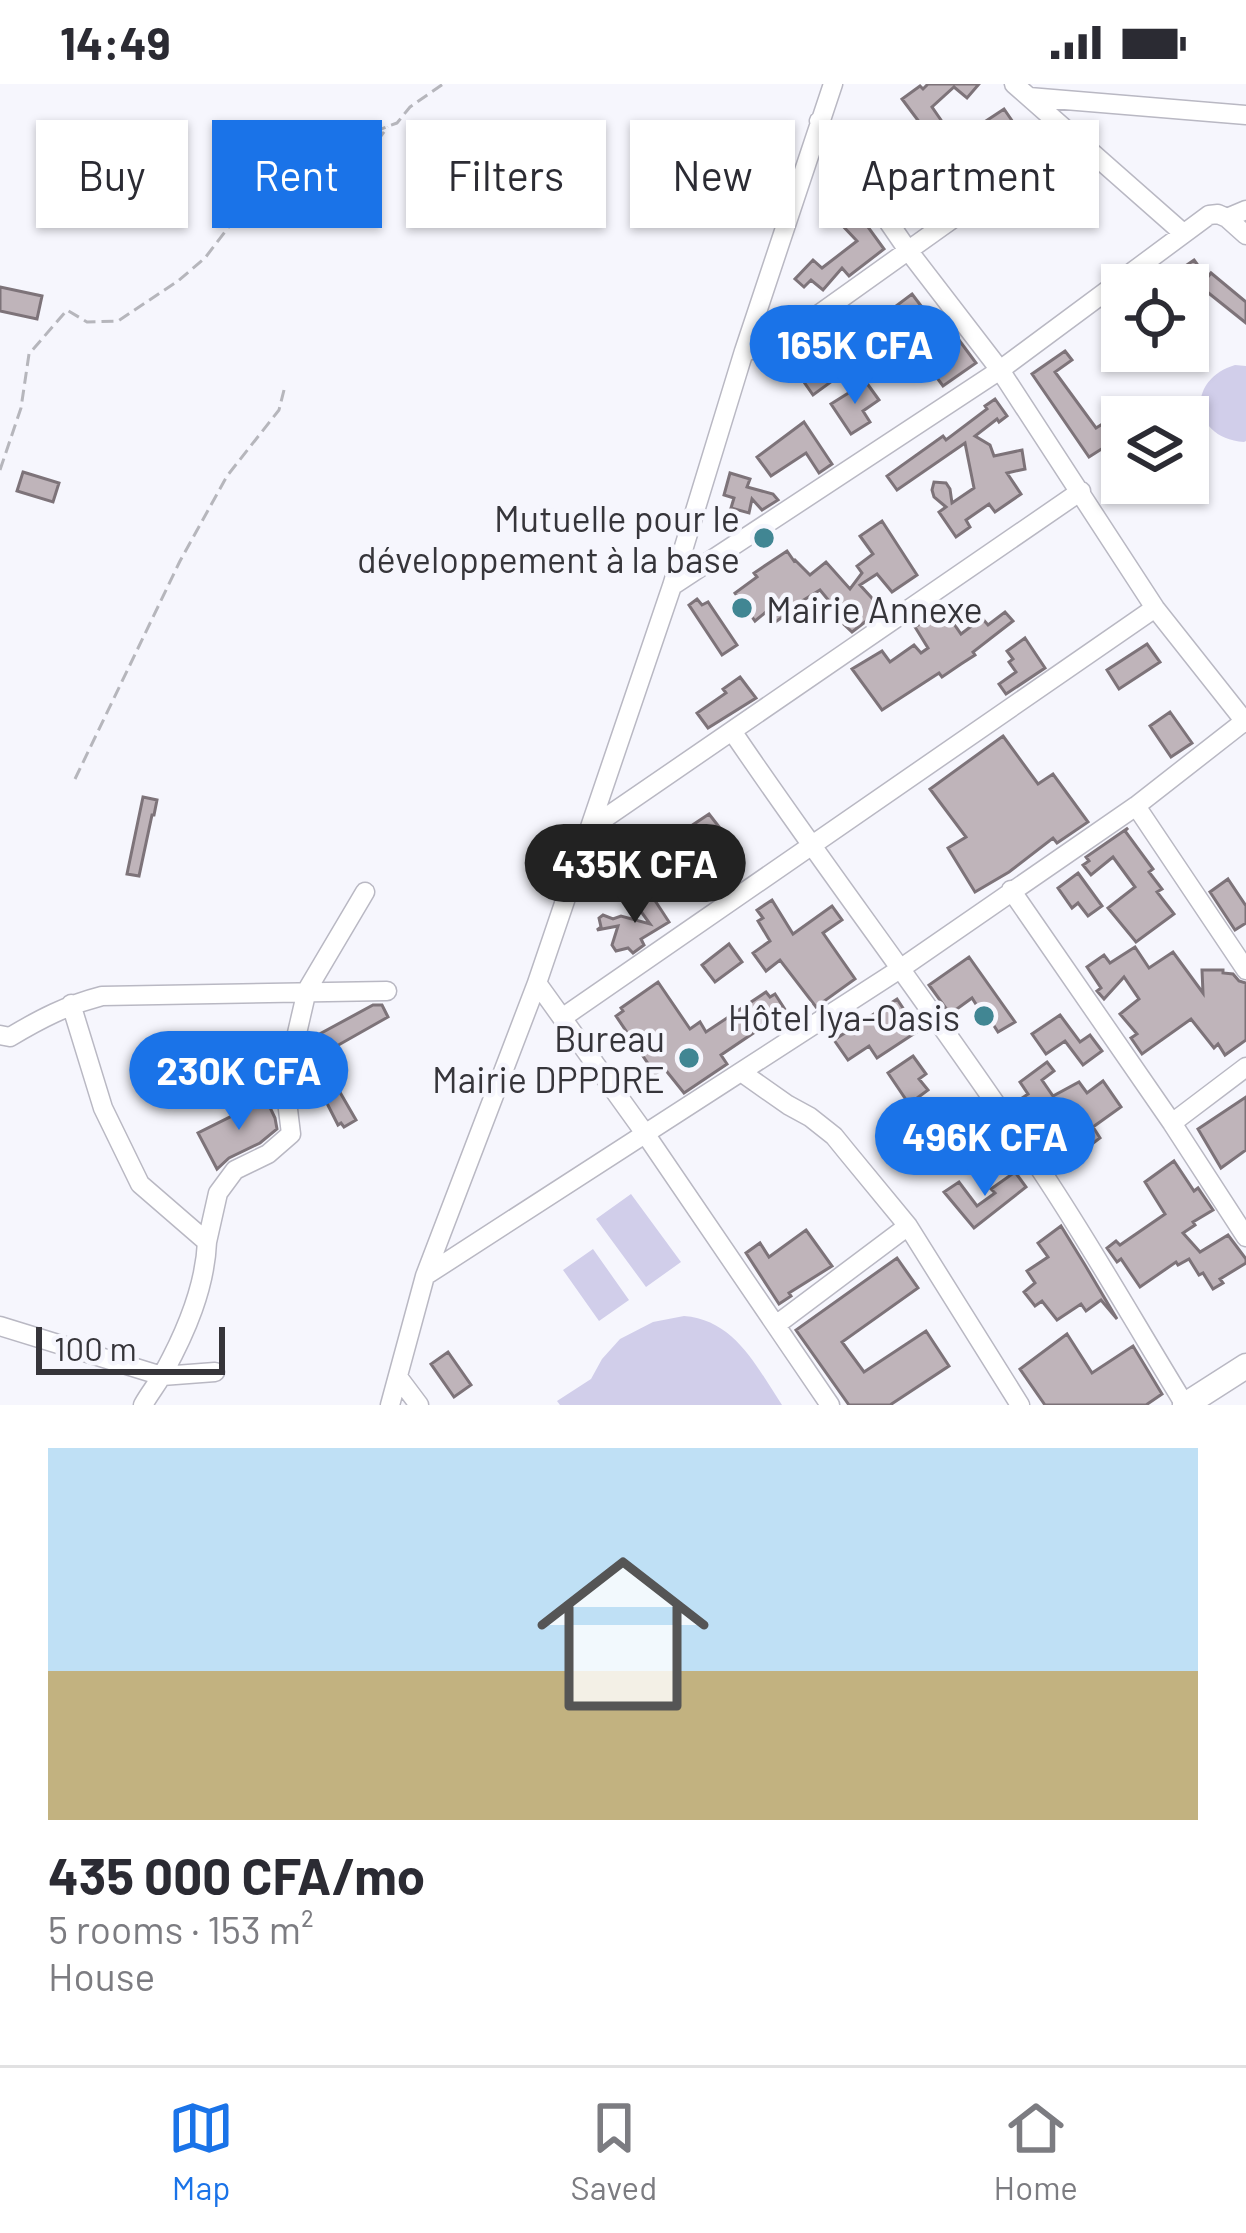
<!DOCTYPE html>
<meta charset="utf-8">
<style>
:root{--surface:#fff;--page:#f7f7f7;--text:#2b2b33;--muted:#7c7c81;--line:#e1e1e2;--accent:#1a73e8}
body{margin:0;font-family:Barlow,sans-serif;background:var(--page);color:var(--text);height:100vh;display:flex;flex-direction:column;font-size:45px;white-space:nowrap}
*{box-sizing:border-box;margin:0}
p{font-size:39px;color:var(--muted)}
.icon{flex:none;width:66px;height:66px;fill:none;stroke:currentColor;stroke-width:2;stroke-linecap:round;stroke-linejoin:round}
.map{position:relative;height:1321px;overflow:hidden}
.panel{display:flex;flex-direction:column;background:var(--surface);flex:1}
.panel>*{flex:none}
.hud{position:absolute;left:36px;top:36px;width:1176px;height:108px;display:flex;gap:24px}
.tools{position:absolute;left:1101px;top:180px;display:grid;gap:24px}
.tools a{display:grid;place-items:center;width:108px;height:108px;border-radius:0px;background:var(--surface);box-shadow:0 3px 9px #0004;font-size:60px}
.scale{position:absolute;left:36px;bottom:30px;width:189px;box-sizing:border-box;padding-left:12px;border:6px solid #36353a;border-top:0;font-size:33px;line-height:42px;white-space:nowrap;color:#36353a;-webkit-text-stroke:9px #f6f6fd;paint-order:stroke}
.price{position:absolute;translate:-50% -102px;padding:0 27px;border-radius:42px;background:var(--accent);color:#fff;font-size:39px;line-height:78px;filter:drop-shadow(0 3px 6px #0008)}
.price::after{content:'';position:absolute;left:50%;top:72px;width:36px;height:27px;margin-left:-18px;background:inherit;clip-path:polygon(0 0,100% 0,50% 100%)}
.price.selected{background:#222;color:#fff}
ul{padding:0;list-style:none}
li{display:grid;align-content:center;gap:24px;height:636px;padding:0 48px}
li span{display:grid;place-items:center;height:372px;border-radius:0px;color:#555}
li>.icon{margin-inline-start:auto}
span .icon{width:216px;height:216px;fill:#fffc;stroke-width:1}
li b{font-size:51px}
.pill{padding:0 42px;border-radius:0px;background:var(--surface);box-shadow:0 3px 9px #0004;font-size:42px;line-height:108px}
.pill.selected{background:var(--accent);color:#fff}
.status{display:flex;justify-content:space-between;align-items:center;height:84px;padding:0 60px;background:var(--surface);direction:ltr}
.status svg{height:33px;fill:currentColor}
.tabs{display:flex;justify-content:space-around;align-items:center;height:168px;border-top:3px solid var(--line);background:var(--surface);font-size:33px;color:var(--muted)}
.tabs a{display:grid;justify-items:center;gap:6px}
.tabs .selected{color:var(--accent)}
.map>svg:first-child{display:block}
.green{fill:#d1ceea}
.building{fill:#bfb4ba;stroke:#7d7379;stroke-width:3}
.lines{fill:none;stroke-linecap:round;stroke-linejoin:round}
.minor-casing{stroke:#b9b8c3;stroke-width:21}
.major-casing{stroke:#b9b8c3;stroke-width:27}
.path{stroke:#b6b6bc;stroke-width:3;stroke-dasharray:12 6;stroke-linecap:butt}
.minor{stroke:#fff;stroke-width:18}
.major{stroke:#fff;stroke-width:24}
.poi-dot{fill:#418693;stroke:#f6f6fd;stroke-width:4.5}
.labels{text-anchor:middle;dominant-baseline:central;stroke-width:9;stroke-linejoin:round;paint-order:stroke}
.poi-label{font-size:36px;fill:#36353a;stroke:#f6f6fd;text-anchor:end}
</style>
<div class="status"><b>14:49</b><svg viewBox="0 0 49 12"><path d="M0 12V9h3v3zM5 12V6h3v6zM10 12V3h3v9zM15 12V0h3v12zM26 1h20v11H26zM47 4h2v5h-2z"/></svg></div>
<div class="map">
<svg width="1246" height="1321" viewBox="0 0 1246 1321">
<rect width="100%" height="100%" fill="#f6f6fd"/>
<path class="green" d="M1235 281 1246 282V357L1244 358C1191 354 1185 296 1235 281Z
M631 1110 681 1178 646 1203 596 1135Z
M593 1165 629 1216 599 1237 563 1186Z
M684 1232C735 1236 756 1282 782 1321H560L557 1317 591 1295 602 1275 620 1255 653 1238Z"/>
<path class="building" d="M928 0H979L967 14 954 3 932 23 961 65 982 50 977 43 1004 25 1030 63 929 135 913 114 910 116 904 107 935 84 909 47 920 39 902 15 920 2 923 5Z
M851 118 868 137 865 139 884 165 849 192 842 184 823 206 811 196 804 203 795 195 813 176 822 184 857 157 841 140 849 133 843 125Z
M1194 176 1207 194 1211 189 1246 218V239L1191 195 1183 201H1177L1171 192Z
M0 203 42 212 37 235 0 227Z
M912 210 937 243 945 237 976 279 943 302 888 228Z
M1065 267 1072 276 1055 288 1096 344 1122 328V352L1089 373 1032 290Z
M841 271 850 284 813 311 804 298Z
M866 298 879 316 863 327 870 338 851 350 831 320Z
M995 315 1007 332 999 338 997 335 975 352 990 361 994 372 1022 366 1025 385 1007 389 1021 410 995 428 989 420 966 436 970 443 956 453 939 428 946 423 934 413 932 406 934 398 946 399 950 405 952 419 974 404 965 359 897 406 887 392 943 352 946 356 987 325 985 322Z
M804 338 832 380 819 389 806 369 771 392 757 373Z
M23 388 59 399 53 418 17 407Z
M730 389 750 395 747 403 773 410 778 416 762 426 752 415 749 429 731 424 734 414 724 411Z
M882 437 917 491 892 508 877 490 860 501 882 525 852 548 835 532 839 529 820 506 789 525 791 527 774 539 766 528 755 537 735 509 757 493 754 489 787 467 794 477 795 476 810 491 826 478 850 505 862 489 857 482 873 470 860 452Z
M697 515 702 521 708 518 737 561 722 571 689 521Z
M943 524 961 550 982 534 988 541 1005 528 1013 537 973 568 975 571 961 580 942 593 939 589 882 626 852 585 882 567 890 578 914 561 921 569 928 564 915 543Z
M1025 554 1045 584 1006 610 999 600 1016 588 1009 578 1013 575 1007 567Z
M1147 560 1160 578 1119 605 1107 586Z
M740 593 756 614 708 644 697 629 726 609 723 605Z
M1170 628 1192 659 1171 673 1150 642Z
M1003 652 1038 700 1053 690 1088 738 1057 759 1053 754 1009 788 975 808 948 764 966 753 930 705Z
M143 713 157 716 154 731H152L139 792 127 790Z
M709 730 741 771 733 776 741 787 716 806 699 783 658 813 649 800 686 773 673 754Z
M1128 744 1125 747 1153 785 1149 788 1162 805 1157 808 1174 830 1136 858 1108 824 1135 803 1113 773 1091 791 1083 781 1089 777 1086 773Z
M1078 789 1102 822 1088 832 1078 819 1072 824 1058 804Z
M1228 795 1246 822V839L1235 846 1210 808Z
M652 812 669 838 641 855 644 861 633 869 628 864 616 867 612 861 618 842 597 846 601 843 599 834 603 831 613 835 621 832 650 840 637 822Z
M772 816 793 850 832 822 842 836 823 849 855 895 816 923 780 876 766 887 753 869 770 857 758 837 763 834 757 826Z
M729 860 742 878 715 898 702 881Z
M1135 863 1149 884 1173 868 1203 909 1202 886H1223V889L1233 890 1239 897 1246 899V956L1225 971 1218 960 1214 964 1191 935 1142 970 1131 954 1137 950 1120 930 1139 915 1124 893 1104 915 1097 907 1101 904 1087 883 1104 871 1110 879Z
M969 873 1015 938 998 948 989 934 986 936 972 914 950 930 929 901Z
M658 898 690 945 700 938 706 948 766 908 770 913 775 910 786 927 721 971 727 980 684 1009 664 984 655 990 616 932 623 927 621 924Z
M897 915 918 947 877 974 869 962 848 976 834 956Z
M373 921H382L388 933 319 972 356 1036 344 1043 341 1039 338 1041 305 976 314 972 307 967 309 959 316 956 314 953Z
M1060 931 1080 958 1090 951 1102 967 1083 981 1065 957 1046 970 1032 950Z
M913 972 926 990 919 995 928 1006 909 1020 888 989Z
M1047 978 1054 987 1042 996 1053 1012 1079 998 1087 1009 1103 997 1121 1023 1093 1043 1100 1054 1076 1072 1074 1069 1069 1072 1061 1070 1058 1058 1048 1050 1046 1038 1033 1020 1029 1023 1022 1014 1028 1010 1020 998Z
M1246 1013V1066L1221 1084 1198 1045Z
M266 1015 275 1034 277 1045 260 1059 229 1074 217 1085 198 1049Z
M1174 1077 1194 1107 1198 1104 1213 1126 1193 1138 1195 1141 1183 1149 1200 1168 1228 1151 1246 1175V1179L1220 1195 1223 1199 1213 1205 1203 1189 1199 1191 1189 1175 1178 1181 1176 1178 1140 1203 1121 1175 1117 1178 1107 1164 1116 1157 1120 1161 1165 1130 1145 1098Z
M1015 1088 1026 1103 974 1144 944 1108 959 1098 977 1122 995 1109 991 1105Z
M1061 1142 1085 1181 1117 1235 1101 1216 1086 1227 1081 1220 1057 1236 1042 1217 1035 1222 1024 1208 1035 1199 1027 1187 1048 1173 1038 1159Z
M806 1146 832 1182 789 1209 791 1212 779 1220 746 1169 760 1159 769 1173Z
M897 1174 918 1204 842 1258 864 1288 926 1247 949 1282 890 1321H849L796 1246Z
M1067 1250 1092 1289 1133 1262 1162 1310 1146 1321H1045L1020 1285Z
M448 1268 471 1301 454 1313 431 1280Z"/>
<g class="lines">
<g class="minor-casing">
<path id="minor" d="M1014 0 1183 149
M1029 13 1246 31
M819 37 907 165 1000 286 1155 524 1246 639
M1227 134 1246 151
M744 267 767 264 780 258 1070 51
M672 502 1000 286 1209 131 1218 130 1227 134 1246 126
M732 647C833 796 943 938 1042 1088 1092 1163 1137 1243 1185 1321
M1136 722 1246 886
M592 743 1081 407
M1011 806 1172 1039 1246 1153
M71 920 103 1024 140 1100 207 1158C205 1204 186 1248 164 1288 158 1299 149 1310 143 1321
M562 934 1155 524
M0 951 10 953C40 935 67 921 102 912L387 907
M741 988 788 1021 810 1033 834 1052 847 1068 908 1142 1020 1321
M1172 1039 1246 983
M207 1158 218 1109 235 1086 268 1070 291 1050 285 1001 307 906 365 808
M425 1192 900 885 1136 722 1246 636
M776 1241 908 1142
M0 1242 162 1292 215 1288
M398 1293 419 1321
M390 1321 425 1192 537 899
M830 1321 644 1048 537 899 672 502 744 267 833 0"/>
</g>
<g class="major-casing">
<path id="major" d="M1185 1321 1246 1282"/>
</g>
<path class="path" d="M363 125 372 111C364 82 369 66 388 43
M0 386 21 324 29 270 67 226 87 238 118 237 178 197 205 174 244 123 263 113 286 88 327 61 365 51 397 39 410 23 443 0
M75 695 180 477 227 392 279 326 284 306"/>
<use href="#minor" class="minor"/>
<use href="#major" class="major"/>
</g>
<g class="poi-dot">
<circle cx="764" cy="454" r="12"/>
<circle cx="742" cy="524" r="12"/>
<circle cx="984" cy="932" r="12"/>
<circle cx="689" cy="974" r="12"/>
</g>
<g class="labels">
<g class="poi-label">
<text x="740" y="433">Mutuelle pour le<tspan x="740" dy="41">développement à la base</tspan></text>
<text x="766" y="524" text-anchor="start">Mairie Annexe</text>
<text x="960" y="932">Hôtel Iya-Oasis</text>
<text x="665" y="953">Bureau<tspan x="665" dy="41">Mairie DPPDRE</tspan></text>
</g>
</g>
</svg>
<div class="tools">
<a><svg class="icon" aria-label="locate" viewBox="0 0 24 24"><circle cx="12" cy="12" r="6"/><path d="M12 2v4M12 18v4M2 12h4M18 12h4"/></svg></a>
<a><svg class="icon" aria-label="layers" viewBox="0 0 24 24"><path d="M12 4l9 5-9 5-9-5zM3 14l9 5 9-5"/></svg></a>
</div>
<div class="scale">100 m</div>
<b class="price" style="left:855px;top:323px">165K CFA</b>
<b class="price selected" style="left:635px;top:842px">435K CFA</b>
<b class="price" style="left:239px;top:1049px">230K CFA</b>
<b class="price" style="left:985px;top:1115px">496K CFA</b>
<div class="hud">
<a class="pill">Buy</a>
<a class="pill selected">Rent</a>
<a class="pill">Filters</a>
<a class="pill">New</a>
<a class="pill">Apartment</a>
</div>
</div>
<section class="panel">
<ul>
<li><span style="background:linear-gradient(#bfe0f5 60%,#c2b280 0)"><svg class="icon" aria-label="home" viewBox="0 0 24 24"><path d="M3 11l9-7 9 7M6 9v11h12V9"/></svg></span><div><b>435 000 CFA/mo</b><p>5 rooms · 153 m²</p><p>House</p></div></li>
</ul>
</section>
<nav class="tabs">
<a class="selected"><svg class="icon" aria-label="map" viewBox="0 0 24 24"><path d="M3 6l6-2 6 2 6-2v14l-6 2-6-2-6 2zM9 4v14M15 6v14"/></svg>Map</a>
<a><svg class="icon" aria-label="saved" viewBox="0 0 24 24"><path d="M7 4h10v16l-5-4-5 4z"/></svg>Saved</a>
<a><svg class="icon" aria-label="home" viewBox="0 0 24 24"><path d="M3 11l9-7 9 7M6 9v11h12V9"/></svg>Home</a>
</nav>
